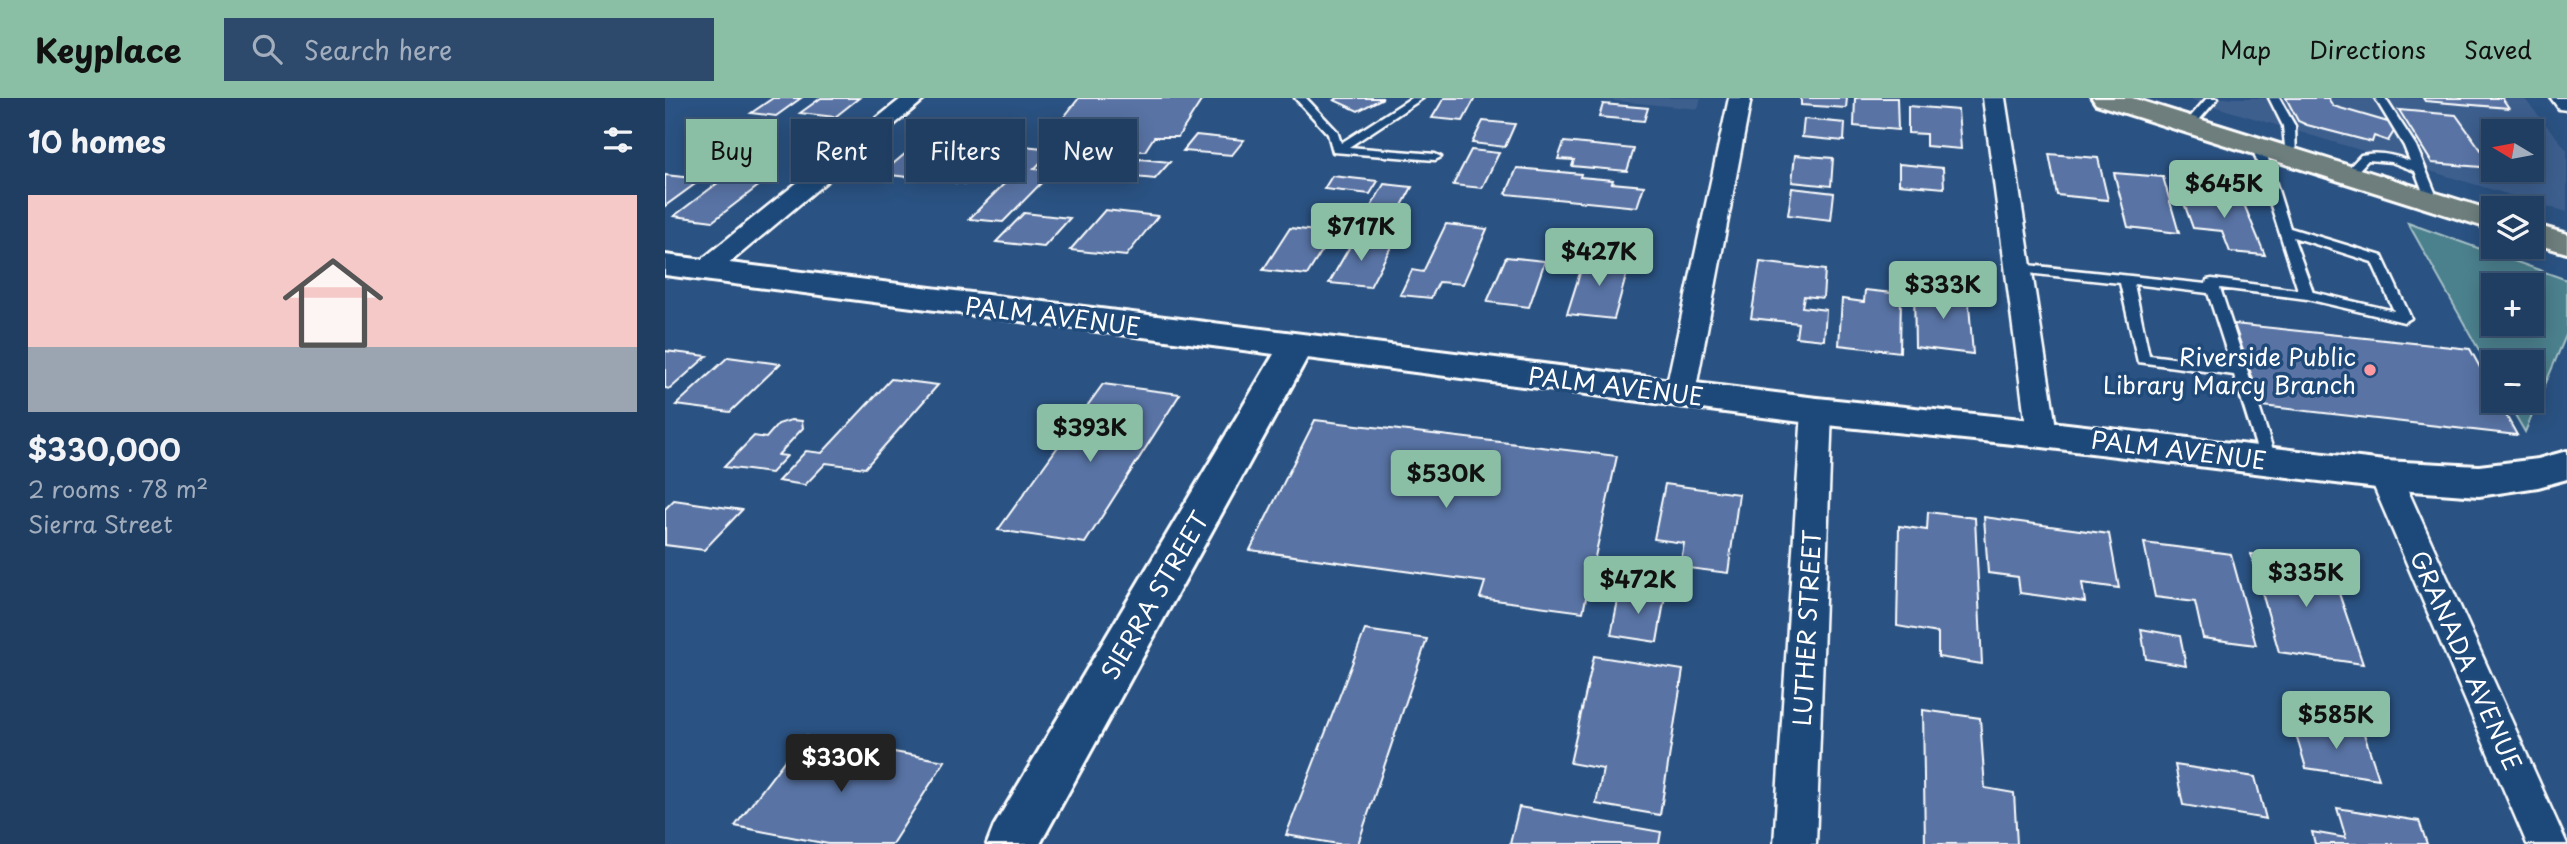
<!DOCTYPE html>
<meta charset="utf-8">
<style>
:root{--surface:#203e62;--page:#2d496b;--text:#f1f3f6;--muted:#a2aebe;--line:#3d5777;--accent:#8abfa5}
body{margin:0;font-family:"Playpen Sans",sans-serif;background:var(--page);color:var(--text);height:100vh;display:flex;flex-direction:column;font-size:26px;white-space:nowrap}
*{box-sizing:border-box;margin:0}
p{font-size:23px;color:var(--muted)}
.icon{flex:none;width:38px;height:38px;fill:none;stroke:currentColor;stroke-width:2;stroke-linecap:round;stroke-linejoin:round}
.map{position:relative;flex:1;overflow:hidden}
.sheet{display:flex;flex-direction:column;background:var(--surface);width:665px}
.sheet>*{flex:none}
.hud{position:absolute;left:21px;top:21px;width:665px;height:63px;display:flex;gap:14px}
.needle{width:46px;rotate:280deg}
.controls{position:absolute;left:1816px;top:21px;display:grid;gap:14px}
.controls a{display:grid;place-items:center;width:63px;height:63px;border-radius:0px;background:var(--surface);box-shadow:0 4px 18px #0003,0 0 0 2px var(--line);font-size:35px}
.price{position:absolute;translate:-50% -60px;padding:0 16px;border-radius:7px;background:var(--accent);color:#111;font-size:23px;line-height:46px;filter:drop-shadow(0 2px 4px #0008)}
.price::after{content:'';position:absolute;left:50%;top:42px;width:21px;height:16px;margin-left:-10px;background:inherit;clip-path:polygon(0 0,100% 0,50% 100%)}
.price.active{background:#222;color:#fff}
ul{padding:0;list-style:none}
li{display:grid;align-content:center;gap:14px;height:371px;padding:0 28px}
li span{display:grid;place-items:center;height:217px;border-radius:0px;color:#555}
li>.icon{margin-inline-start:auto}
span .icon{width:126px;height:126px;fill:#fffc;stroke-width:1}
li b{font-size:30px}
h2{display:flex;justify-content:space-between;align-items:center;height:84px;padding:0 28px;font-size:30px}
.tag{padding:0 24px;border-radius:0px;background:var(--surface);box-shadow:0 4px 18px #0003,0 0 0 2px var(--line);font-size:24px;line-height:63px}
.tag.active{background:var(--accent);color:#111}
header{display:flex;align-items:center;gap:42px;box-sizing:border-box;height:98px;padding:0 35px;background:var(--accent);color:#111}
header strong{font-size:33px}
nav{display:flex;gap:38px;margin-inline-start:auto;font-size:24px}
.search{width:490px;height:63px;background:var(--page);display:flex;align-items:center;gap:18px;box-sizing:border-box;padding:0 24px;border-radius:0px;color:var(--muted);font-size:26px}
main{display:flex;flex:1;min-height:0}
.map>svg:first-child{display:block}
.built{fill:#3c5f8e;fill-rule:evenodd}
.green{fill:#4b808d;stroke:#a5c0c6;stroke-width:2;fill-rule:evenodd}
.building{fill:#5873a4;stroke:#fff;stroke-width:2}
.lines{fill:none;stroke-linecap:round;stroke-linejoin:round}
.service-casing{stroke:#fff;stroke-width:5}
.minor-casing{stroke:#fff;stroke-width:5}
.tertiary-casing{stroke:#fff;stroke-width:6}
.primary-casing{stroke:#fff;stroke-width:6}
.service{fill:#1f4a7a;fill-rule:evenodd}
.minor{fill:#1f4a7a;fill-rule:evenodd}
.tertiary{fill:#1f4a7a;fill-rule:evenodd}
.primary{fill:#6d7e7c;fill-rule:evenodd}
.poi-dot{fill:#ff9aa2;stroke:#1f4a7a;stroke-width:2.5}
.labels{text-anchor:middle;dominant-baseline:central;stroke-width:7;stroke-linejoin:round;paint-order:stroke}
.street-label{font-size:24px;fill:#fff;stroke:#1f4a7a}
.poi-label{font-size:24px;fill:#fff;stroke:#1f4a7a;text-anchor:end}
</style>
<header>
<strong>Keyplace</strong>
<div class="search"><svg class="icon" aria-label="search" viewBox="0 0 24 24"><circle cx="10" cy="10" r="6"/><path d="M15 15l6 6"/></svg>Search here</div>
<nav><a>Map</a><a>Directions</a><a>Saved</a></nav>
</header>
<main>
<section class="sheet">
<h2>10 homes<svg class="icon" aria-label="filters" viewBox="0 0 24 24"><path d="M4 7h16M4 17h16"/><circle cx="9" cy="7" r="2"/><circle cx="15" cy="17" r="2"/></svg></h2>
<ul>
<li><span style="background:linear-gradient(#f6c9c9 70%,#9aa5b1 0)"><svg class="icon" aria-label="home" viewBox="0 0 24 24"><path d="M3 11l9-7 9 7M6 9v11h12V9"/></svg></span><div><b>$330,000</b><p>2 rooms · 78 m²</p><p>Sierra Street</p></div></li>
</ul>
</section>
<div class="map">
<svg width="1902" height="746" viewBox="0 0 1902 746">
<rect width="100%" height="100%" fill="#2a5282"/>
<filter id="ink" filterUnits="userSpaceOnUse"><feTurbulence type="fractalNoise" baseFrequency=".0143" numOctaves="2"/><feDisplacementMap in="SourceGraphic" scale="14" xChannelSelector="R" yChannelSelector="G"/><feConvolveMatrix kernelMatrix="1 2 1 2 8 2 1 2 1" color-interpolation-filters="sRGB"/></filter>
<g filter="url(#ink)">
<path class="built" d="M920 0H1036L1033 11Z
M1521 0H1859L1902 52V114ZM1829 33H1867V72H1829Z"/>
<path class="green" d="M1743 125 1902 182V235L1860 334 1842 303H1867V264H1829V279ZM1829 187H1867V226H1829Z"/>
<path class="building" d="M108 0H136L111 18 86 15Z
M156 0H194L170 19 135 15Z
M414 0H538L513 39H489L480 53 425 52 434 39 385 37Z
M673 0H718L693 13 669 2Z
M779 0H810L798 23 767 20Z
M1136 0H1182L1181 10 1136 7Z
M1190 0H1232L1233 32 1189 28Z
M1621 0H1663L1668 8 1726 25 1731 30 1723 43 1709 38 1707 44 1642 27 1633 23Z
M1758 0H1837L1844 10 1760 3Z
M938 6 983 10 979 23 934 19Z
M1243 8 1293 12 1296 51 1261 48V36L1243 35Z
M1734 12 1791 17 1829 70 1767 65Z
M1139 21 1180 25 1179 43 1137 39Z
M818 23 850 26 840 49 807 45Z
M531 37 579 42 567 57 518 53Z
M260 39 346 48 305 86 216 76Z
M899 44 969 51 962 73 907 68 909 62 893 61Z
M358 48 389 51 369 71 388 73 338 124 304 121 356 69 338 67Z
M806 52 834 55 817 90 788 87Z
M1384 56 1433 60 1443 102 1392 97Z
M1130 57 1168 60 1166 88 1127 84Z
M475 61 505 64 490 81 460 78Z
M1234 66 1278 70 1279 90 1234 86Z
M852 70 916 76 915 79 948 82 947 85 979 88 972 109 841 96Z
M1449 75 1498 79 1514 135 1463 129Z
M0 77 37 81 0 108Z
M667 78 713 83 705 96 659 91Z
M58 81 96 86 48 123 9 118Z
M719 86 747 89 732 117 703 114Z
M1127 90 1169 95 1166 122 1123 117Z
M1515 94 1576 99 1600 157 1565 154 1557 133 1528 130Z
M440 112 493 118 461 158 405 152Z
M359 115 405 120 379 149 331 144Z
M781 126 822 131 798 186 774 184 766 200 735 197 747 172 758 174Z
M625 130 668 135 642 177 598 172Z
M689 141 728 145 705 189 664 185Z
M841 159 880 163 864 209 822 204Z
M920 159 965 164 949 221 902 216Z
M1095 164 1160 172 1158 200 1139 198 1137 209 1161 212 1159 242 1131 239 1133 225 1086 220Z
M1249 189 1303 195 1308 256 1250 249Z
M1200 192 1236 196 1235 254 1174 247 1177 201 1199 204Z
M1569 226 1805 251 1829 295V303H1833L1852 337 1597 308Z
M0 253 42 258 5 291 0 290Z
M63 259 115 266 65 314 11 307Z
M226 281 273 287 200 370 161 365 140 387 113 383 141 353 157 355Z
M438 286 515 296 420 445 333 432Z
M126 322 137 323 138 330 113 357 122 358 106 375 59 369 89 338 101 340 113 326Z
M650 322 952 358 918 514 815 500 820 484 585 452Z
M1000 386 1074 396 1063 475 1015 469 1019 445 989 441Z
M9 402 77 412 39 452 0 447V411Z
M1263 414 1310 420 1317 566 1273 559V535L1232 528 1234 428 1262 432Z
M1319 419 1444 436 1454 490 1417 485 1420 504 1355 495 1353 479 1323 475Z
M1479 445 1566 456 1591 547 1538 540 1530 504 1490 499Z
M1586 456 1664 466 1698 566 1614 554Z
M955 492 1000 498 992 544 946 537Z
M1476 531 1515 538 1521 568 1481 561Z
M700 532 762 541 693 746H673L621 737Z
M929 558 1018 572 995 717 931 706 938 671 905 665Z
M1258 612 1315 620 1320 690 1349 695 1352 746H1260Z
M1628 626 1699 636 1714 681 1641 670Z
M138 638 280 663 227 746H163L70 728Z
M1510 667 1590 679 1601 721 1518 707Z
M854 709 996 734 994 746H845Z
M1672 710 1754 723 1762 746H1650L1647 734 1681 740Z"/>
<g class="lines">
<g class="service-casing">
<path id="service" d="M630 0H641L672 33 676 45 746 0H758L684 49 770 56 776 59 770 62 668 54 663 36Z
M1542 0H1553L1529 28H1521V24Z
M1604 0H1614L1630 28 1631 61 1621 59 1618 28Z
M1710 0H1720L1751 48 1774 104 1772 107 1768 108 1762 104 1750 73 1726 64 1703 62 1687 79H1679L1677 77 1696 57C1713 53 1729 57 1745 63L1739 48Z
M1593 45 1599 48 1625 130 1717 158 1746 220 1739 224 1642 201 1555 190 1611 361 1603 367 1595 361 1569 277 1473 264 1455 185 1353 174 1346 170 1353 166 1541 186 1542 182 1547 181 1633 192 1587 48ZM1628 139 1707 164 1729 213 1648 194ZM1469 186 1543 195 1566 267 1484 257Z"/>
</g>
<g class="minor-casing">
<path id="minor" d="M237 0H261L49 178 40 180 31 178 27 172 31 166Z
M1064 0H1086L1030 295 1025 302 1015 305 1005 302 1000 295Z
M1318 0H1340L1392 336 1388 344 1377 347 1366 344 1362 336Z
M1886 0H1902V12L1894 11Z
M1152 302 1163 306 1167 313 1151 746H1109L1137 313 1141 306Z
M1720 365 1731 369 1736 377 1902 746H1862L1704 377 1709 369Z"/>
</g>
<g class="tertiary-casing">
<path id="tertiary" d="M0 157 1152 300 1377 323 1720 363 1814 368 1873 361 1902 353V381L1873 389 1814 398 1720 391 1377 349 1152 326 642 260 375 746H322L329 728 609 256 0 177Z"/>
</g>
<g class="primary-casing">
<path id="primary" d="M1427 0H1467L1829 113V132L1431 6Z
M1867 126 1902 136V155L1867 145Z"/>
</g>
<use href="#service" class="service"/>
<use href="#minor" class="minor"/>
<use href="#tertiary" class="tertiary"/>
<use href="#primary" class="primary"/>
</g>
</g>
<circle class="poi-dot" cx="1705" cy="272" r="7"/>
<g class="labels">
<g class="street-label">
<text transform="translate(388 217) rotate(7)">PALM AVENUE</text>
<text transform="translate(951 287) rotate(7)">PALM AVENUE</text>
<text transform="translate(1514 351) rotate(7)">PALM AVENUE</text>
<text transform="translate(489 497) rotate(-60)">SIERRA STREET</text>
<text transform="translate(1141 530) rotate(-87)">LUTHER STREET</text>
<text transform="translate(1802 562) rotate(66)">GRANADA AVENUE</text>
</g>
<g class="poi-label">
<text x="1691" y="258">Riverside Public<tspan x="1691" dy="28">Library Marcy Branch</tspan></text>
</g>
</g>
</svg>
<div class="controls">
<a><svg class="needle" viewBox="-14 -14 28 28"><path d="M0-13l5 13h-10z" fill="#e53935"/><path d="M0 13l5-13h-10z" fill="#a2aebe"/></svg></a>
<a><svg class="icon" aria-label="layers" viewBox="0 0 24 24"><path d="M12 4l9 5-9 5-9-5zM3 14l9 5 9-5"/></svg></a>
<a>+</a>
<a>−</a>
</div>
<b class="price" style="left:1559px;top:122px">$645K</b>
<b class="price" style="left:696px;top:165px">$717K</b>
<b class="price" style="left:934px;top:190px">$427K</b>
<b class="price" style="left:1278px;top:223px">$333K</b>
<b class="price" style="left:425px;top:366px">$393K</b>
<b class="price" style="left:781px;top:412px">$530K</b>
<b class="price" style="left:1641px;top:511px">$335K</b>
<b class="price" style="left:973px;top:518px">$472K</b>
<b class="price" style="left:1671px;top:653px">$585K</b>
<b class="price active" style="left:176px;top:696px">$330K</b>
<div class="hud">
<a class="tag active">Buy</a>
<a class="tag">Rent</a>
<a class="tag">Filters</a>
<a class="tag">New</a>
</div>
</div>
</main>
